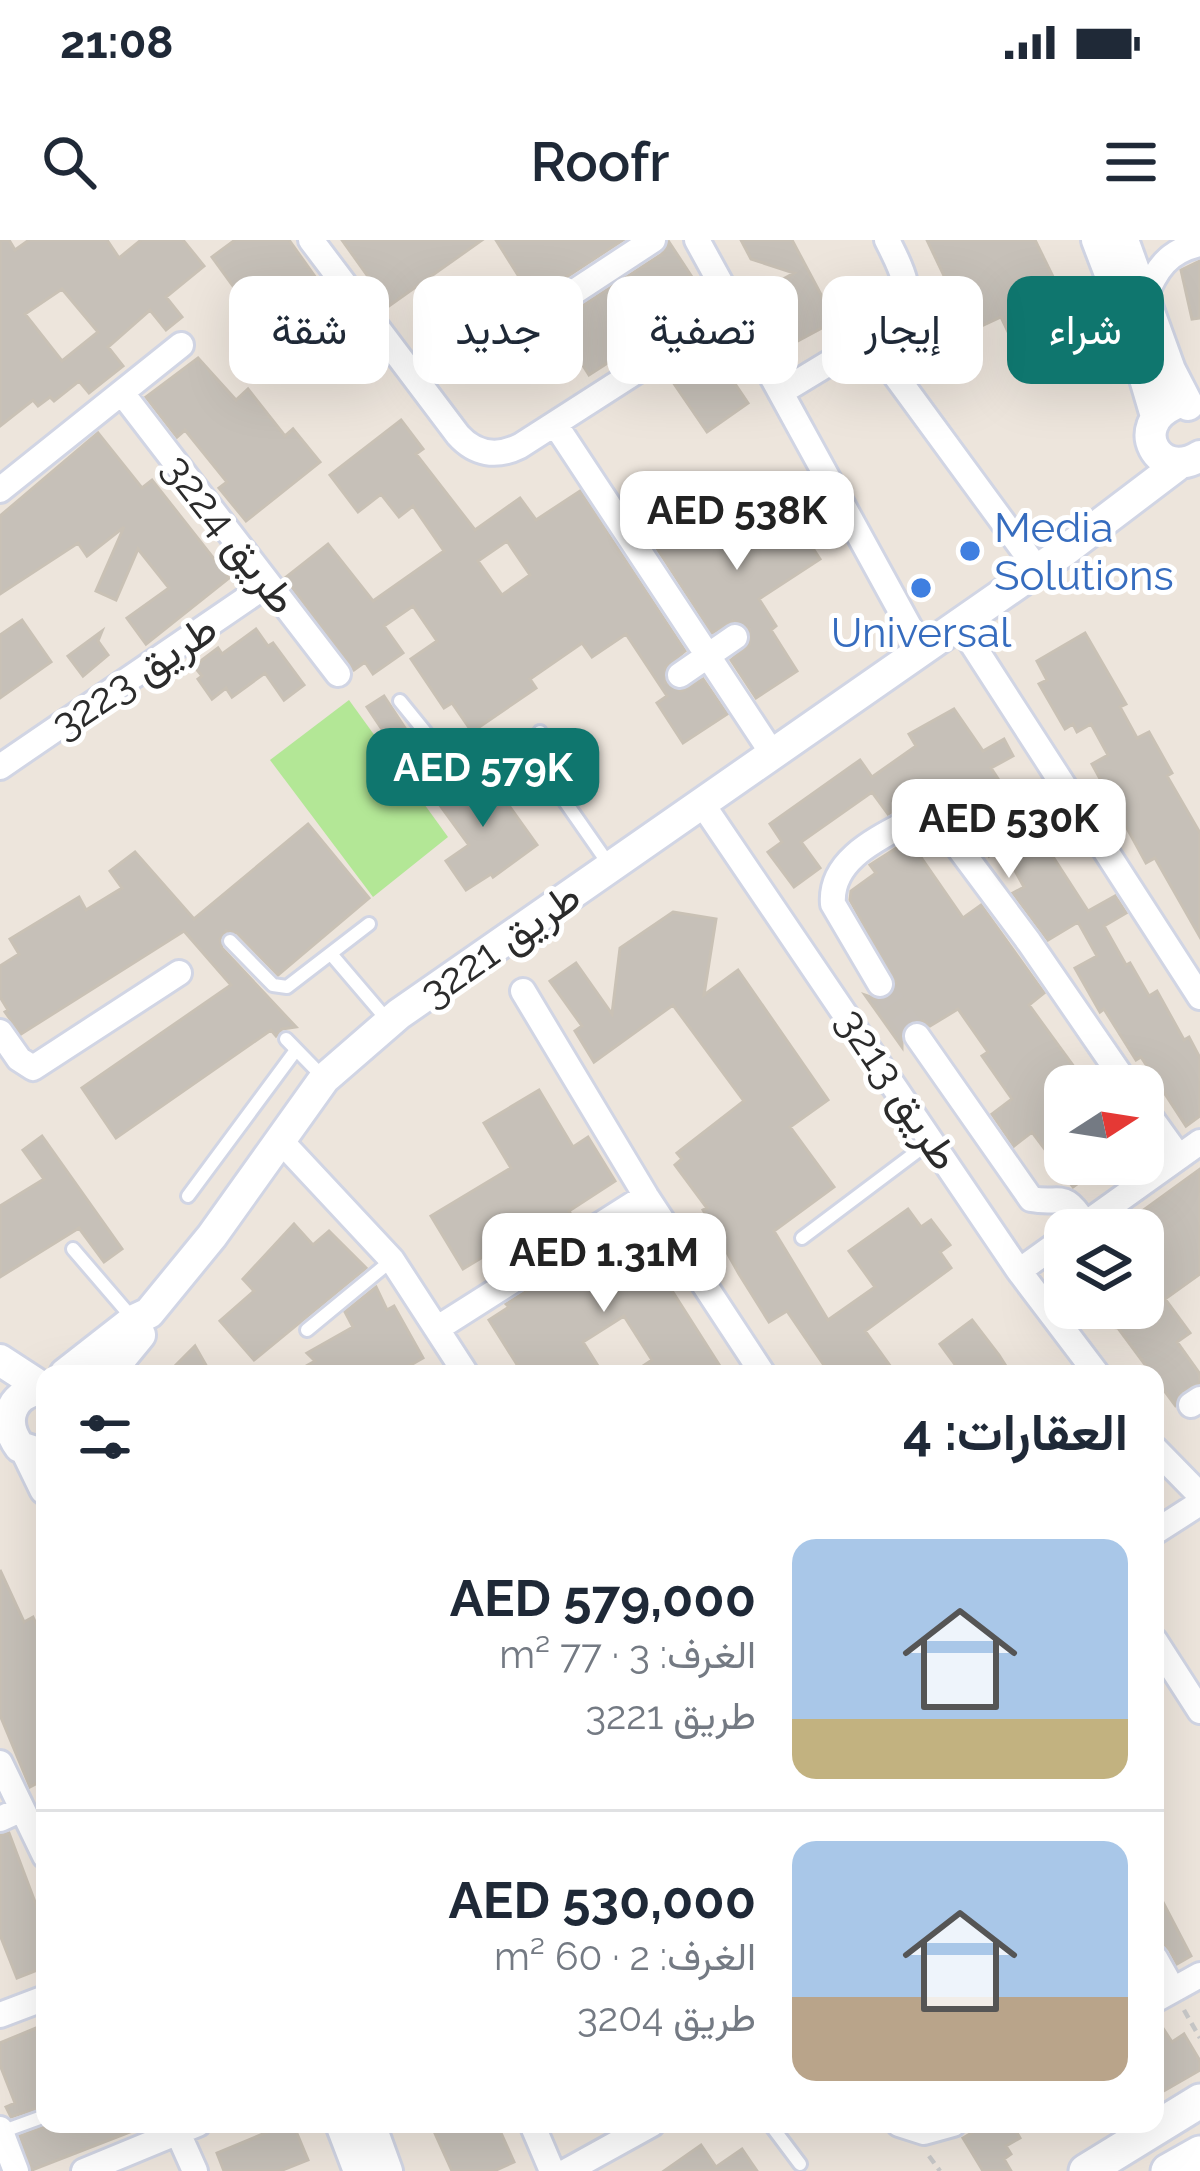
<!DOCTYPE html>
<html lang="ar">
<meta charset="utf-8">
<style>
:root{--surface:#fff;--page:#f6f6f7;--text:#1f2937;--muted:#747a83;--line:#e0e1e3;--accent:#0f766e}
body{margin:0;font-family:Raleway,Vazirmatn,sans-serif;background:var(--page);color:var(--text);direction:rtl;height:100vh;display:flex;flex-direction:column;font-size:45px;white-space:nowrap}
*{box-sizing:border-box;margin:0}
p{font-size:39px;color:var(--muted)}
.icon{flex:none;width:66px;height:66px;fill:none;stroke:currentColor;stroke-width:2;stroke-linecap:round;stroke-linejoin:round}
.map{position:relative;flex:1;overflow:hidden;direction:ltr}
.drawer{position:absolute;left:36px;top:1125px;width:1128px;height:768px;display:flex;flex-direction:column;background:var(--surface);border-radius:24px;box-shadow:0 12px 48px #0002;direction:rtl}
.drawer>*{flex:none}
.banner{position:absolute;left:36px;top:36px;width:1128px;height:108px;direction:rtl;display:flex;gap:24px}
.needle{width:78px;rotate:78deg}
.tools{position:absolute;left:1044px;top:825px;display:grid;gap:24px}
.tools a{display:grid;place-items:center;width:120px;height:120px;border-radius:24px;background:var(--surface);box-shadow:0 12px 48px #0002;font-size:60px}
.price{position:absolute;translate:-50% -102px;padding:0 27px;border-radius:24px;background:#fff;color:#222;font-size:39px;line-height:78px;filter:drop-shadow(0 3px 6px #0008)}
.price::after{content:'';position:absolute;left:50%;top:72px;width:36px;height:27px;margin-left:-18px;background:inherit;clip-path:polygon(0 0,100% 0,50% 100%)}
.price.selected{background:var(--accent);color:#fff}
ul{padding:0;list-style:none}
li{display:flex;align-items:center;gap:36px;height:300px;padding:0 36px}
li+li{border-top:3px solid var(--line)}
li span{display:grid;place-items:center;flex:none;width:336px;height:240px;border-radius:24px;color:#555}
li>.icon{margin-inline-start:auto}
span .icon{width:144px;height:144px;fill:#fffc;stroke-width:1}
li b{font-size:51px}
h2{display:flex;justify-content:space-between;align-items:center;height:144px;padding:0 36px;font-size:51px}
.chip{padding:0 42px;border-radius:24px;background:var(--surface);box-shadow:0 12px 48px #0002;font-size:42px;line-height:108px}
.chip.selected{background:var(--accent);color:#fff}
.status{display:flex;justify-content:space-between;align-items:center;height:84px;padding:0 60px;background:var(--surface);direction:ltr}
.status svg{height:33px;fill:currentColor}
header{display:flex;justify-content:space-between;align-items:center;height:156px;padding:0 36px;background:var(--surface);font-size:54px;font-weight:600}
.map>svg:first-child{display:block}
.green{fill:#b3e796}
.building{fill:#c6c0b8;stroke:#c9c1b5;stroke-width:3;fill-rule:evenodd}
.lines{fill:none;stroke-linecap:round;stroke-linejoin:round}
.minor-tunnel{stroke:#c6c0b9;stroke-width:24;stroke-dasharray:24 12;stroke-linecap:butt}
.service-casing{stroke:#d1d5e4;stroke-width:18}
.minor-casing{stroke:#d1d5e4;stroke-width:30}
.tertiary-casing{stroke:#d1d5e4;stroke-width:36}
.secondary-casing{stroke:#d1d5e4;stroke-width:39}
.path{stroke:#c8c8c8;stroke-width:4.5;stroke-dasharray:9 6;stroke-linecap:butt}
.service{stroke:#fff;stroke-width:12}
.minor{stroke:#fff;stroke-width:24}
.tertiary{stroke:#fff;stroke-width:30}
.secondary{stroke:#fff;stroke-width:33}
.shop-dot{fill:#3f7fe0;stroke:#fff;stroke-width:4.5}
.labels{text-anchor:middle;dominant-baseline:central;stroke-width:10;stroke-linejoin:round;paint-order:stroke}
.shop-label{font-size:42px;fill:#366cbe;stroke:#fff;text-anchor:start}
.street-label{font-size:42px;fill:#2b2b2b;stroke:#fff}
</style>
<div class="status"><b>21:08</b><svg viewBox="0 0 49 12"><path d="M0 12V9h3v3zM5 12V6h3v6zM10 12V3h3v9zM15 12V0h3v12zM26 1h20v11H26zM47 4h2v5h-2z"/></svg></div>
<header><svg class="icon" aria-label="menu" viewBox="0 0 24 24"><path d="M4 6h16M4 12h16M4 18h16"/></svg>Roofr<svg class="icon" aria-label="search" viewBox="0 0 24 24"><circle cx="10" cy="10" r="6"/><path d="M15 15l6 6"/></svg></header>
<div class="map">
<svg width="1200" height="1931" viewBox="0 0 1200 1931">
<rect width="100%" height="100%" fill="#ede5dc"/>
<path class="green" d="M349 460 448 597 373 657 270 520Z"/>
<path class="building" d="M0 0H9L15 10 29 0H107L119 18 141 0H183L204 26 166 57 182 77 166 90 150 70 108 107 123 126 89 153 79 141 54 161 50 157 38 166 33 160 0 186ZM62 49 98 92 62 121 25 74Z
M235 0H289L328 55 270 97 212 17Z
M342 0H482L389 66Z
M496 0H623L533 59Z
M741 0H792L835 81 794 103 765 49 794 33 751 19Z
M927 0H1035L1059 49 1036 59 1047 81 1011 98 1001 77 977 88 952 37 946 40Z
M669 2 692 37 699 72 682 82 679 77 589 135 556 83 662 14Z
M1200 21V78L1192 79 1181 30Z
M694 114 701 124 715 114 748 163 707 192 666 132Z
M198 118 236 160 248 149 285 196 293 189 320 222 246 281 219 248 227 242 185 190 177 197 146 157Z
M401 180 423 209 416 214 475 290 520 258 536 280 580 251 685 411 666 427V443L682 451 703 439 727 474 683 503 657 463 667 456 626 394 592 417 582 403 530 439 536 448 472 492 452 463 444 468 411 419 437 401 413 366 384 386 403 413 373 434 365 422 354 430 285 338 328 304 373 361 444 311 413 266 399 277 381 254 358 272 330 235ZM507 301 530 335 502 355 478 321Z
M98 193 142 248 152 240 229 338 146 404 127 378 169 348 138 309 116 360 96 351 124 287 87 316 78 303 0 354V276Z
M760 243 790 288 797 284 820 319 759 359 776 386 771 390 797 431 756 458 731 420 749 405V389L733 381 712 393 645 290 689 261 702 281Z
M22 380 51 422 0 458V395Z
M256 389 268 406 273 403 304 445 284 460 265 433 232 457 226 448 212 459 198 439 202 436 194 426 218 408 222 414Z
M102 391 98 401 108 415 83 436 68 416Z
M1085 393 1126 464 1120 467 1137 498 1149 492 1172 533 1167 536 1200 593V697L1155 618 1146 623 1092 524 1108 515 1091 484 1077 492 1073 484 1065 489 1039 444 1047 440 1037 421Z
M384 456 430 526 414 537 367 467Z
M954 469 983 511 1004 499 1013 516 991 528 1033 592 1051 582 1062 601 1048 609 1088 671 1115 656 1126 673 1104 686 1126 725 1130 723 1149 756 1157 751 1184 800 1189 797 1200 818V876L1186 886 1141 817 1136 820 1104 769 1100 772 1075 728 1097 716 1078 682 1048 700 1013 653 1024 647 1006 614 1003 616 999 609 989 616 972 586 967 589 949 556 942 560 933 547 888 574 872 552 801 602 820 628 794 647 768 612 782 602 770 584 860 520 872 537 916 506 909 494Z
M482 528 537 605 493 637 491 634 466 650 446 621 469 605 434 557 450 545 453 550Z
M308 584 369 658 278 735 237 693 226 691 220 699 222 708 296 787 282 789 276 796 271 790 116 898 82 848 231 745 184 691 21 794 5 772 8 770 0 757V726L19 714 10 699 79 657 86 670 122 648 110 631 135 612 194 679Z
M909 600 963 678 981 665 1044 753 1029 765 1088 846H1065V924H1105L1073 947 1032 892 1014 906 992 874 1012 859 982 816 988 812 958 769 930 786 923 781 909 782 902 790V807L865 755 879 760 887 759 896 743 850 660 851 651 876 633 870 625Z
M673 672 716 679 704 755 738 730 828 860 790 887 834 947 774 991 828 1080 875 1047 849 1011 908 969 921 987 931 980 950 1005 940 1012 951 1028 865 1091 896 1134H830L787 1071 769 1082 739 1034 703 970 707 968 675 925 682 919 677 913 744 861 673 765 594 822 575 791 582 786 550 741 576 723 612 774 620 708Z
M539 850 573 907 588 897 615 941 569 971 575 982 552 996 542 981 463 1029 431 976 511 928 484 883Z
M42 896 122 1009 104 1022 79 988 0 1037V966L44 939 23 910Z
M1200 929V1034L1165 1059 1190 1093 1177 1102 1200 1134V1143L1181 1152 1175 1165 1118 1088 1104 1086 1091 1068H1143V990H1116Z
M294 984 313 1005 329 991 366 1028 254 1120 220 1081 254 1051 243 1039Z
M640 986 676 1042 669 1046 725 1134H631L652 1120 624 1076 583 1102 603 1134H523L489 1080 509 1067 506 1064 595 1008 598 1013Z
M376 1047 387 1070 394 1066 423 1118 395 1134H292L315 1121 307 1113 353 1087 345 1072Z
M972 1080 999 1115 1011 1134H962L940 1104Z
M195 1106 211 1134H167Z
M0 1330 24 1382 33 1377 45 1404V1539L30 1547 0 1475Z
M9 1593 38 1670 45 1668V1727L17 1738 0 1695V1595Z
M1155 1647 1191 1716 1177 1724 1169 1709 1155 1698Z
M1155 1776 1172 1802 1184 1794 1200 1821V1830L1155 1856Z
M36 1788 45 1810V1866L11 1877 6 1867 15 1863 0 1825V1803Z
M52 1884H148V1885L32 1930 20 1896Z
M287 1884H293L308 1920 280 1931H224L217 1913Z
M444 1884H497L514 1922 494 1931H452L433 1889Z
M987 1884H1012L1020 1898 1006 1906 1011 1914 1004 1919 1011 1931H983L963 1898Z
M701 1905 716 1927 742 1909 757 1931H664Z"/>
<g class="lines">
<path class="minor-tunnel" d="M880 744 917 796"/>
<g class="service-casing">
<path id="service" d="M400 461 439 509C456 515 473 508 489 514 499 518 505 527 514 531 540 543 545 509 540 492
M539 524 610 626
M230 701 273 745 287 747 369 684
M331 714 389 782
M286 799 323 837
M188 956 296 810
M802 998 931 901
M73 1009 134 1080
M307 1090 392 1020
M770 1884 800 1924
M1 1892 45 1876"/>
</g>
<g class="minor-casing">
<path id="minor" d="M311 0 458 195C475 214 496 218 520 206L735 68
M697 0 921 408
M1144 59C1156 29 1168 11 1200 4
M542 73 653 0
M895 135 1038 330
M783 151 900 80C914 49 901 28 887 0
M122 153 338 434
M555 184 772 513
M0 250 181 105
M960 385 1200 757
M680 435 735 397
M0 527 268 344
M701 562 1019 1031 1097 1134
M880 744 833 664C829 615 889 594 923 574L933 573 1029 702 1128 846
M523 751 646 956 763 1134
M0 792 19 819 33 828 179 733
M917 796 1031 959C1062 965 1063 949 1085 984
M1143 867 1179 917
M279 899 392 1020 466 1134
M1077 990 1200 902
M1019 1031 1065 998
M438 1088 646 956
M1191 1165 1200 1159
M1155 1209 1200 1255
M1155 1292 1200 1263
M1155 1401 1200 1471
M0 1523 45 1616
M0 1579 22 1569
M1155 1718 1173 1750
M1155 1760 1200 1735
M0 1775 45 1758
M174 1884 195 1931
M532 1884 552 1931
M899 1884 924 1892 953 1884
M0 1889 16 1931
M84 1931 198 1884
M567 1931 652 1884"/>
</g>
<g class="tertiary-casing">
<path id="tertiary" d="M1097 0 1128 81 1156 176
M1123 0 1170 130 1188 165
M1173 165C1128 186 1158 242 1200 216
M0 1120 43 1148
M65 1134 134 1080 149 1073 212 996 324 839 399 774 1063 312 1179 224
M108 1134 140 1095
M45 1149C11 1151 0 1181 20 1207L45 1215
M27 1212 45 1249
M341 1884 359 1931
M370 1884 387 1931"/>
</g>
<g class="secondary-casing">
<path id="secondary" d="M1086 1931 1200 1861
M1168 1931 1200 1913"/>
</g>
<path class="path" d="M1184 1770 1200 1798
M929 1916 940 1931"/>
<use href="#service" class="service"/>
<use href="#minor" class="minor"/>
<use href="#tertiary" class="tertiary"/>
<use href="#secondary" class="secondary"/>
</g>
<g class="shop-dot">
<circle cx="970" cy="311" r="12"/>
<circle cx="921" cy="348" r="12"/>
</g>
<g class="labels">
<g class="shop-label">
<text x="994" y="287">Media<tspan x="994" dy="48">Solutions</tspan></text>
<text x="921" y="392" text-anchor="middle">Universal</text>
</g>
<g class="street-label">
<text transform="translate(230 294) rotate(52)">طريق 3224</text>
<text transform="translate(134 436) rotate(-34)">طريق 3223</text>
<text transform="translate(500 704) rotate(-35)">طريق 3221</text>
<text transform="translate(898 849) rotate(56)">طريق 3213</text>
</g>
</g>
</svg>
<div class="tools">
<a><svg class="needle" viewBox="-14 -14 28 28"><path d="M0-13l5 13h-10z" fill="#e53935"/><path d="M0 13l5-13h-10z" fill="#747a83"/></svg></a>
<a><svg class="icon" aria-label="layers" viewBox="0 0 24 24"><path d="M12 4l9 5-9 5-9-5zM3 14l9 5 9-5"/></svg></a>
</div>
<b class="price" style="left:737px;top:333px">AED 538K</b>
<b class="price selected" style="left:483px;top:590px">AED 579K</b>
<b class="price" style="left:1009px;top:641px">AED 530K</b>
<b class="price" style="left:604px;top:1075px">AED 1.31M</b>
<div class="banner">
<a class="chip selected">شراء</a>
<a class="chip">إيجار</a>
<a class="chip">تصفية</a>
<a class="chip">جديد</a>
<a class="chip">شقة</a>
</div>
<section class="drawer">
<h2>العقارات: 4<svg class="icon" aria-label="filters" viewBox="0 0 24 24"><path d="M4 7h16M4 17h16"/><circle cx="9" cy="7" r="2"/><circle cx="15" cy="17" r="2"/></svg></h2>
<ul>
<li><span style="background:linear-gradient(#a9c7e8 75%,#c2b280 0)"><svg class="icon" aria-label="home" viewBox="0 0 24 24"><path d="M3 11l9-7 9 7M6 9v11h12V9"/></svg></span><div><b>AED 579,000</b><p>الغرف: 3 · 77 m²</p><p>طريق 3221</p></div></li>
<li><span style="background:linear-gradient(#a9c7e8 65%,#b9a48a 0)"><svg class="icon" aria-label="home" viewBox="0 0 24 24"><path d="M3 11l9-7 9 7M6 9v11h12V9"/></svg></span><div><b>AED 530,000</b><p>الغرف: 2 · 60 m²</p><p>طريق 3204</p></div></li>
</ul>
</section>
</div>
